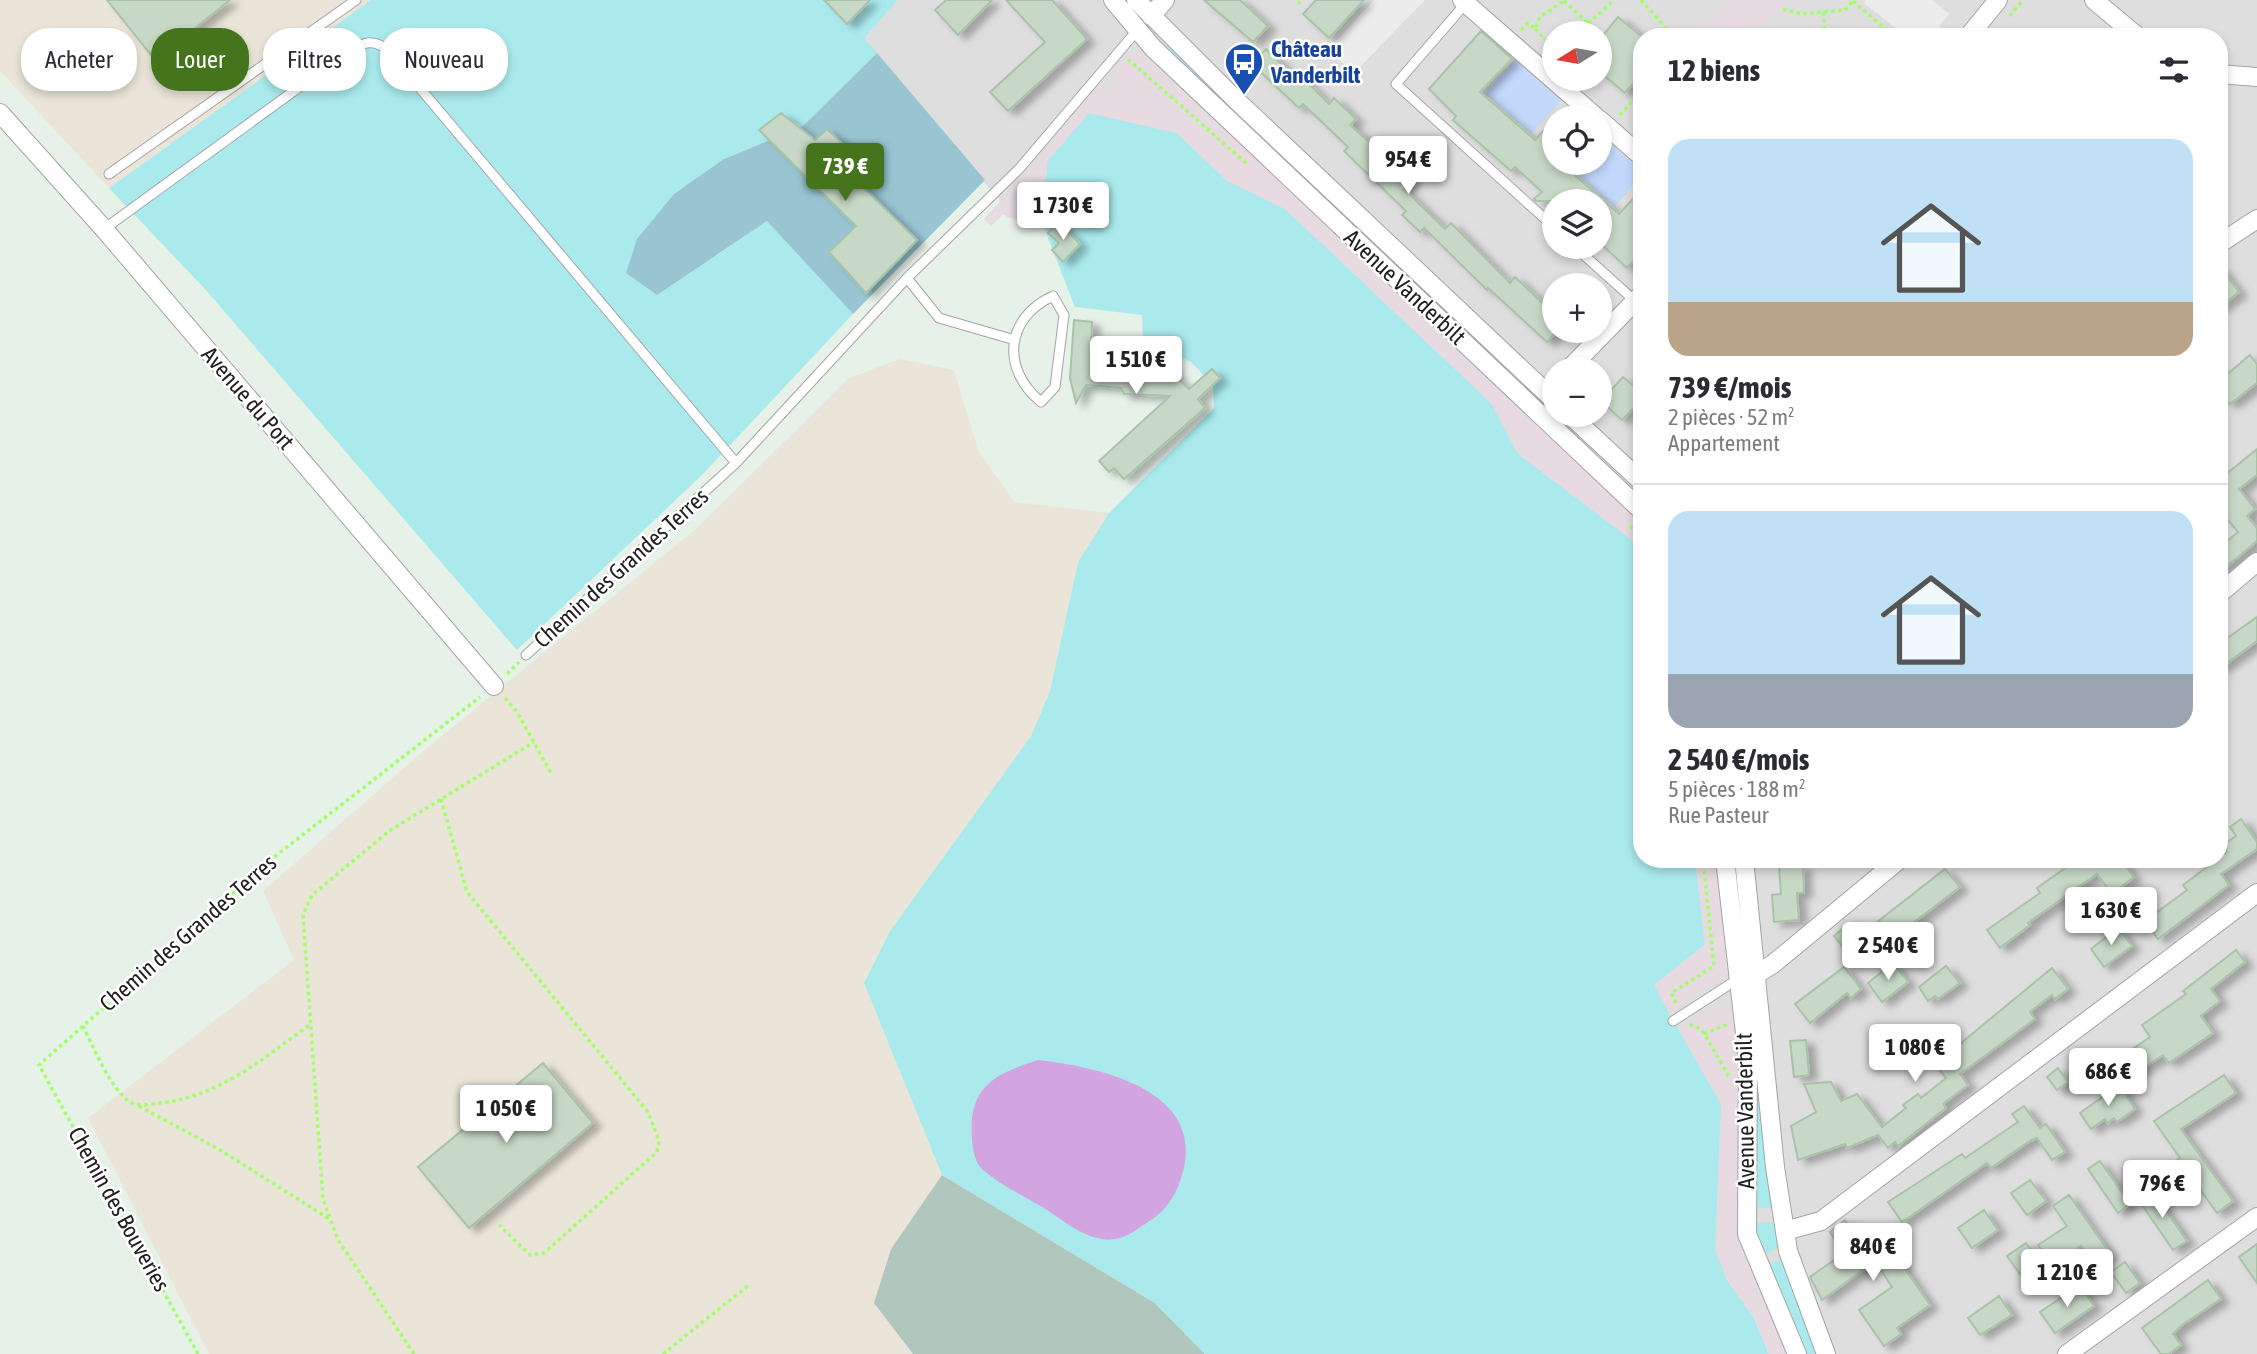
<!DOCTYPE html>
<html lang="fr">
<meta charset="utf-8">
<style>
:root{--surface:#fff;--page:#f2f2f3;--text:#2b2b33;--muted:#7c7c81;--line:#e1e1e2;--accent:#44751c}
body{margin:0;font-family:"Asap Condensed",sans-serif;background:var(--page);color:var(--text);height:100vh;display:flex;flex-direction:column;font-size:26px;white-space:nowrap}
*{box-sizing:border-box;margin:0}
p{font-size:23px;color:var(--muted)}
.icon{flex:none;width:38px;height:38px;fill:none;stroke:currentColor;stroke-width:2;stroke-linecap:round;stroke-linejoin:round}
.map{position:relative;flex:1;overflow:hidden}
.side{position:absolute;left:1633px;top:28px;width:595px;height:840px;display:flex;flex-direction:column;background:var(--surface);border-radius:28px;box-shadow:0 4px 10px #0003}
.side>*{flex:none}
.guide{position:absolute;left:21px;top:28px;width:665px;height:63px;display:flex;gap:14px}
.needle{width:46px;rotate:259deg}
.tools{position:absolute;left:1542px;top:21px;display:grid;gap:14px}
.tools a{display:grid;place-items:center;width:70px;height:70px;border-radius:50%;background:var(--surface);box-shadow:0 4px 10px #0003;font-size:35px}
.price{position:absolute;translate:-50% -60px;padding:0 16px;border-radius:7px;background:#fff;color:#222;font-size:23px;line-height:46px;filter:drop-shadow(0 2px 4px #0008)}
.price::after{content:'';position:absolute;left:50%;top:42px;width:21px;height:16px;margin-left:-10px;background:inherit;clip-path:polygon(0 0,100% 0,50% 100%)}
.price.current{background:var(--accent);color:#fff}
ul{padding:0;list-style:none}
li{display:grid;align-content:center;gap:14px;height:371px;padding:0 35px}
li+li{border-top:2px solid var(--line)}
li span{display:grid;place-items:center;height:217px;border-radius:21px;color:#555}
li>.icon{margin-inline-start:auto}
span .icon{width:126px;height:126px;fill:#fffc;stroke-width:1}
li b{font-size:30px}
h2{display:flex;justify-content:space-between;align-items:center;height:84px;padding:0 35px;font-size:30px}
.tag{padding:0 24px;border-radius:28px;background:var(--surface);box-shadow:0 4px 10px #0003;font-size:24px;line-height:63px}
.tag.current{background:var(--accent);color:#fff}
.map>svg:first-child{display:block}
.residential{fill:#dddedd;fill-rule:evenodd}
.industrial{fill:#eae5d8}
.construction{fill:#b1c6bc}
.grass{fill:#aaeaed}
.forest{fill:#99c5d2}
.park{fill:#c2d9fc}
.parking{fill:#ececec}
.plaza{fill:#e7dae0}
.water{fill:#d2a5e0}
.building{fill:#c7d8c6;stroke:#a9c3a8;stroke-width:2;filter:url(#shadow)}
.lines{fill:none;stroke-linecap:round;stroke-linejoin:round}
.lane-casing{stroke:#a4a4a4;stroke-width:11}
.street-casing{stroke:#a4a4a4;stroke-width:20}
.path{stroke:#a0ff69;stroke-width:3.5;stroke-dasharray:3.5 3.5;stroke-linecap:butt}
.lane{stroke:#fff;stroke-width:9}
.street{stroke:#fff;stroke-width:18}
.labels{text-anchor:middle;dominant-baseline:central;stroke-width:5;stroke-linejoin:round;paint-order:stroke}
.transit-label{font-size:23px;font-weight:bold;fill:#164399;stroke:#fff;text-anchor:start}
.street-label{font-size:23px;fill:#202020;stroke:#fff}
</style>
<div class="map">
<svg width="2257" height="1354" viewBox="0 0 2257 1354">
<defs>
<filter id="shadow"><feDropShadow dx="8" dy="4.5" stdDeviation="3.5" flood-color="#0004"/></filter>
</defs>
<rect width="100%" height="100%" fill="#e6f1e8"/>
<path class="residential" d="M898 0H2257V1354H1769L1669 1013 1654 985 1705 944 1695 859H2219V37H1642L1641 547 1046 220H1016L863 38ZM1554 33H1600V79H1554ZM1554 117H1600V163H1554ZM1554 201H1600V247H1554ZM1554 285H1600V331H1554ZM1554 369H1600V415H1554Z"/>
<path class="industrial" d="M0 0H371L109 188 0 71Z
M900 359 954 370 978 450 1014 502 1109 513 1078 562 1050 691 1031 736 890 931 864 983 942 1175 891 1249 875 1302 913 1354H209L88 1118 294 960 263 891 427 748 696 529 849 378Z"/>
<path class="construction" d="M942 1175 1155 1303 1205 1354H913L874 1303 891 1249Z"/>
<path class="grass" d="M371 0H898L864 38 877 53 802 127 724 159 716 256 767 220 853 314 703 474 517 650 205 289 109 188Z
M1169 43 1362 225 1354 233 1165 48Z
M1089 113 1177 133 1227 181 1285 209 1491 403 1518 454 1641 547 1642 859H1695L1705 944 1669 1013 1721 1104 1717 1247 1727 1280 1754 1318 1769 1354H1205L1155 1303 942 1175 864 983 890 931 1031 736 1050 691 1078 562 1109 513 1214 408 1213 385 1191 362 1143 339 1142 315 1075 307 1041 220 1048 160Z
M1367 230 1512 368 1506 375 1360 238Z
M1756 1024 1775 1208 1751 1207Z
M1777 1222 1781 1247 1760 1256 1751 1223Z
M1784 1258 1820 1354H1803L1765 1266Z"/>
<path class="forest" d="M877 53 985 180 853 314 767 221 657 295 626 273 637 239 674 194 724 159 802 127Z"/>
<path class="park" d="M1517 58 1563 99 1531 134 1485 93Z
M1601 135 1641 171V176L1614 207 1571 168 1576 163H1600Z"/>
<path class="parking" d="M1374 0H1425L1353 74 1329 49Z
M1866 0H1932L1949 14 1939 26 1947 32 1943 37H1907L1864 3Z"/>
<path class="plaza" d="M1731 0H1781L1786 7 1740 37H1676L1685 27 1709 23Z
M1146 52 1169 70 1165 74 1206 113 1210 109 1240 137 1237 141 1343 243 1347 239 1354 245 1351 249 1495 385 1499 382 1509 392 1506 395 1553 440 1556 437 1567 447 1564 451 1641 524V547L1518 454 1491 403 1285 209 1227 181 1177 133 1089 113 1048 160 1041 220 1009 218 1003 214 991 226 984 219 1025 175 1099 86 1108 93 1117 81 1110 74 1122 60 1132 53Z
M1695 859H1715L1730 974 1669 1013 1654 985 1705 944Z
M1718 1007 1734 1013 1742 1049 1733 1051V1065L1738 1066 1736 1206 1741 1207V1223L1737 1224 1738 1239 1746 1261 1750 1260 1756 1271 1752 1273 1786 1354H1769L1754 1318 1727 1280 1715 1250 1721 1104 1678 1028Z"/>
<path class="water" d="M1038 1060C1098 1067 1205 1089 1183 1172 1177 1193 1167 1211 1148 1222 1139 1228 1126 1238 1115 1239 1089 1243 1064 1221 1044 1208 1024 1196 998 1184 981 1168 975 1162 972 1147 972 1138 968 1087 994 1074 1038 1060Z"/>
<path class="building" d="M107 0H230L155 60Z
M824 0H870L847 24Z
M946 0H992L958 35 935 10Z
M1006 0H1052L1087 39 1008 111 990 92 1045 42Z
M1204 0H1240L1268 26 1253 42Z
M1316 0H1364L1329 38 1303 14Z
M1618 17 1642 37V73L1625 93 1600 72V39Z
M1481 31 1512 59 1480 92 1535 140 1554 119V163H1561L1619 214 1642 189V251L1627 268 1600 243V201H1536L1534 199 1542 192 1515 167 1511 171 1453 120 1456 116 1429 89Z
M1266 49 1296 79 1300 75 1329 104 1334 98 1356 119 1350 125 1412 180 1404 189 1445 229 1451 223 1510 283 1515 277 1554 314V334L1547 342 1488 288 1487 290 1424 228 1420 232 1402 215 1406 211 1344 151 1348 147 1303 104 1299 108 1252 64Z
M781 113 815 140 827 129 846 147 832 161 841 173 865 189 917 240 866 293 829 252 856 226 759 130Z
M1058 222 1080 244 1063 262 1052 250 1059 243 1048 233Z
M2219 266 2239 292 2219 308Z
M1074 320 1092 322 1091 349 1138 353 1168 368 1189 389 1212 369 1220 378 1198 399 1205 408 1124 479 1114 468 1109 472 1099 461 1170 396 1124 394 1121 388 1086 385 1076 403 1070 378Z
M2250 355 2257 364V383L2230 404 2219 392V381Z
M1623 377 1642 393V399L1622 420 1601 401Z
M2257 449V475L2239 489 2255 509 2247 516 2257 528V541L2219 573V548L2238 532 2219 509V480Z
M2257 617V641L2219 669V644Z
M2241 819 2257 842V849L2221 874 2229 885 2158 939 2145 921 2187 890 2183 885 2227 852 2223 845 2236 836 2230 827Z
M2078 859H2120L2134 877 2112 894 2097 874 2028 923 2030 925 2000 948 1987 930 2040 893 2037 888Z
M1803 866 1804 893H1797L1799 920 1774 922 1772 895 1781 894 1779 867Z
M1945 869 1960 887 1889 941 1876 923Z
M1848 924 1858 937 1844 948 1834 936Z
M2118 928 2132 946 2104 967 2091 949Z
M2236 950 2245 962 2211 989 2220 1001 2201 1016 2213 1033 2169 1063 2163 1055 2127 1079 2115 1061 2150 1037 2142 1025 2186 994 2183 991Z
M1893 963 1908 982 1882 1002 1868 983Z
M1946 966 1960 983 1938 999 1935 996 1928 1001 1919 987Z
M1844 967 1861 989 1851 998 1847 993 1810 1023 1795 1004Z
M2052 968 2068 989 2055 999 2052 995 2030 1012 2035 1019 1960 1074 1968 1085 1943 1104 1946 1108 1898 1146 1895 1142 1888 1148 1878 1135 1847 1148 1845 1144 1798 1160 1791 1126 1816 1112 1804 1084 1831 1082 1841 1101 1857 1094 1882 1127 1906 1108 1903 1105 1918 1094 1921 1098 1946 1078 1930 1058 1950 1042 1955 1048Z
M1806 1040 1809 1075 1794 1077 1790 1041Z
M543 1063 593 1123 469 1228 418 1167Z
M2058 1068 2068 1082 2057 1090 2047 1077Z
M2224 1075 2236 1093 2181 1129 2233 1201 2217 1213 2192 1178 2187 1181 2174 1162 2180 1158 2154 1121Z
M2119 1085 2135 1109 2117 1122 2114 1118 2108 1123 2105 1119 2091 1129 2080 1113Z
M2024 1106 2040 1128 2046 1124 2065 1152 2052 1160 2037 1138 2030 1141 1991 1168 1987 1163 1902 1222 1888 1202 1962 1154 1965 1158 2018 1122 2012 1114Z
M2100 1161 2130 1204 2118 1213 2088 1169Z
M2030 1180 2046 1201 2027 1215 2011 1193Z
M2151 1189 2187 1241 2173 1250 2138 1199Z
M2069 1195 2111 1255 2095 1266 2081 1246 2053 1265 2038 1245 2067 1226 2053 1206Z
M1984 1210 1998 1230 1972 1248 1958 1228Z
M1845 1220 1868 1252 1885 1240 1930 1305 1897 1328 1901 1334 1884 1346 1859 1310 1892 1287 1877 1264 1874 1262 1822 1300 1810 1277 1844 1253 1830 1232Z
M2026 1243 2039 1260 2020 1274 2007 1256Z
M2257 1244V1283L2239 1257Z
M2125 1262 2140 1283 2126 1293 2111 1272Z
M2208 1280 2221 1299 2182 1325 2173 1334 2181 1345 2169 1354H2161L2142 1328Z
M2080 1285 2094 1306 2055 1333 2040 1312Z
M1999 1296 2012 1315 1980 1335 1968 1318Z"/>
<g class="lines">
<g class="lane-casing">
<path id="lane" d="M1466 3 1396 84 1554 227
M109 174 356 0
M104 229 349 51C364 43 371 38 387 49L736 463
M1575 247 1635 301
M907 278 939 318 1015 340
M1053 296 1064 315 1055 387 1041 402C1001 369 1005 318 1053 296Z
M526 655 736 463 907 278 1019 169 1140 27
M1673 1021 1738 979"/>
</g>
<g class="street-casing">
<path id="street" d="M1113 0 1153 48 1642 511
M1136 0 1236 100 1554 400
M1462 0 1596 117
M2094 0 2138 37
M1151 16 1165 0
M1968 37 1998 0
M2219 74 2257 77
M0 113 104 229 494 686
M1600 120 1642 157
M2219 244 2257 219
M1569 369 1642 294
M1570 415 1642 482
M2219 594 2257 562
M1725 859 1748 1059 1747 1234 1797 1354
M1744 859 1775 1167 1788 1251 1826 1354
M1757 974 1773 964 1900 859
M1785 1231 1821 1221 2257 893
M2067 1354 2257 1217"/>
</g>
<path class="path" d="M1641 0 1674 37
M1564 1 1599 33
M1853 1 1895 37
M1298 4 1301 0
M1783 9 1802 14 1845 10 1854 0
M1823 12 1826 37
M2010 16 2023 0
M1535 29 1554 49
M1521 30 1528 23 1535 29 1540 17 1565 0
M1578 33 1614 0
M1746 33 1747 37
M1938 37V36
M1128 59 1248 165
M1620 115 1642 90
M1630 526 1642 537
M507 674 519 662
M505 698 517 712 551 773
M441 799 467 892 648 1112 659 1141 657 1152 544 1253 530 1255 499 1225
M1676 1003 1671 993 1714 966 1703 859
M1690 1024 1702 1030 1730 1078
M83 1026C93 1046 112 1093 132 1103 139 1107 151 1104 159 1103 220 1097 263 1058 311 1024
M1704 1034 1728 1024
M139 1106 220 1150 331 1220
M198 1354 39 1065 273 858 480 697
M414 1354 338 1240 323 1199 303 915 312 895 389 831 534 742
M663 1354 750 1284"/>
<use href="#lane" class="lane"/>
<use href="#street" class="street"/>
</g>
<defs>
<g id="bus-pin" transform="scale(2.0125)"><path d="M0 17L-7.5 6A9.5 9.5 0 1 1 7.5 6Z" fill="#1a4fb4" stroke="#fff"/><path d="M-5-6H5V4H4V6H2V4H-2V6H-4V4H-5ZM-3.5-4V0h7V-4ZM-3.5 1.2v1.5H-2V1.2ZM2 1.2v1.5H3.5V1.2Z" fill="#fff"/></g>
</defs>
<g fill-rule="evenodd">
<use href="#bus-pin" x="1244" y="62"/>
</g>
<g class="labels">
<g class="transit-label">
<text x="1271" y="49">Château<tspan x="1271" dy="26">Vanderbilt</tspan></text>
</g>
<g class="street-label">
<text transform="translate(1405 287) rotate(43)">Avenue Vanderbilt</text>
<text transform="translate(248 398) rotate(49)">Avenue du Port</text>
<text transform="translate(621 568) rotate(-42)">Chemin des Grandes Terres</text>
<text transform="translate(188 933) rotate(-41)">Chemin des Grandes Terres</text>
<text transform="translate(1745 1111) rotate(-91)">Avenue Vanderbilt</text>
<text transform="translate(119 1209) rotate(61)">Chemin des Bouveries</text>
</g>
</g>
</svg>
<div class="tools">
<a><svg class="needle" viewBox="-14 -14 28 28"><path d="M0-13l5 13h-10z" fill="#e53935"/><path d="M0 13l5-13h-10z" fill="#7c7c81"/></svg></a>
<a><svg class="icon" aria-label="locate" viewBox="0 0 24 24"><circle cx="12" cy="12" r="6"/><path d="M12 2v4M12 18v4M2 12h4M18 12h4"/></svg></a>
<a><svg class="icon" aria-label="layers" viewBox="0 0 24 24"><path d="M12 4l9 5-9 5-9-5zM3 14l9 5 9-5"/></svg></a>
<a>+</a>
<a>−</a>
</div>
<b class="price" style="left:1408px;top:196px">954 €</b>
<b class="price current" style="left:845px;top:203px">739 €</b>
<b class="price" style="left:1063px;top:242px">1 730 €</b>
<b class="price" style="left:1136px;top:396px">1 510 €</b>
<b class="price" style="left:2111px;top:947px">1 630 €</b>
<b class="price" style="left:1888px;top:982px">2 540 €</b>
<b class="price" style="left:1915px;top:1084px">1 080 €</b>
<b class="price" style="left:2108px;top:1108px">686 €</b>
<b class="price" style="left:506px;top:1145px">1 050 €</b>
<b class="price" style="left:2162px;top:1220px">796 €</b>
<b class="price" style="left:1873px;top:1283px">840 €</b>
<b class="price" style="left:2067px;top:1309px">1 210 €</b>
<div class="guide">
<a class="tag">Acheter</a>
<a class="tag current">Louer</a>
<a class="tag">Filtres</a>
<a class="tag">Nouveau</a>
</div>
<section class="side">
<h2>12 biens<svg class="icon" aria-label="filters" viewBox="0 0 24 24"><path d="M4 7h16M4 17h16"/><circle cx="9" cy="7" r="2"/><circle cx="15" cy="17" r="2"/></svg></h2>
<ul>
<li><span style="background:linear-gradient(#bfe0f5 75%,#b9a48a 0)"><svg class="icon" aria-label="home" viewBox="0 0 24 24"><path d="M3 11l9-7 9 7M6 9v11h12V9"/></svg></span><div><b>739 €/mois</b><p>2 pièces · 52 m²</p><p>Appartement</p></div></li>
<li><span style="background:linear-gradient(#bfe0f5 75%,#9aa5b1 0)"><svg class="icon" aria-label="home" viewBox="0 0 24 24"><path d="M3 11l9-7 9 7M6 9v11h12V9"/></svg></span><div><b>2 540 €/mois</b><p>5 pièces · 188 m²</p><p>Rue Pasteur</p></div></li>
</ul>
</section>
</div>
